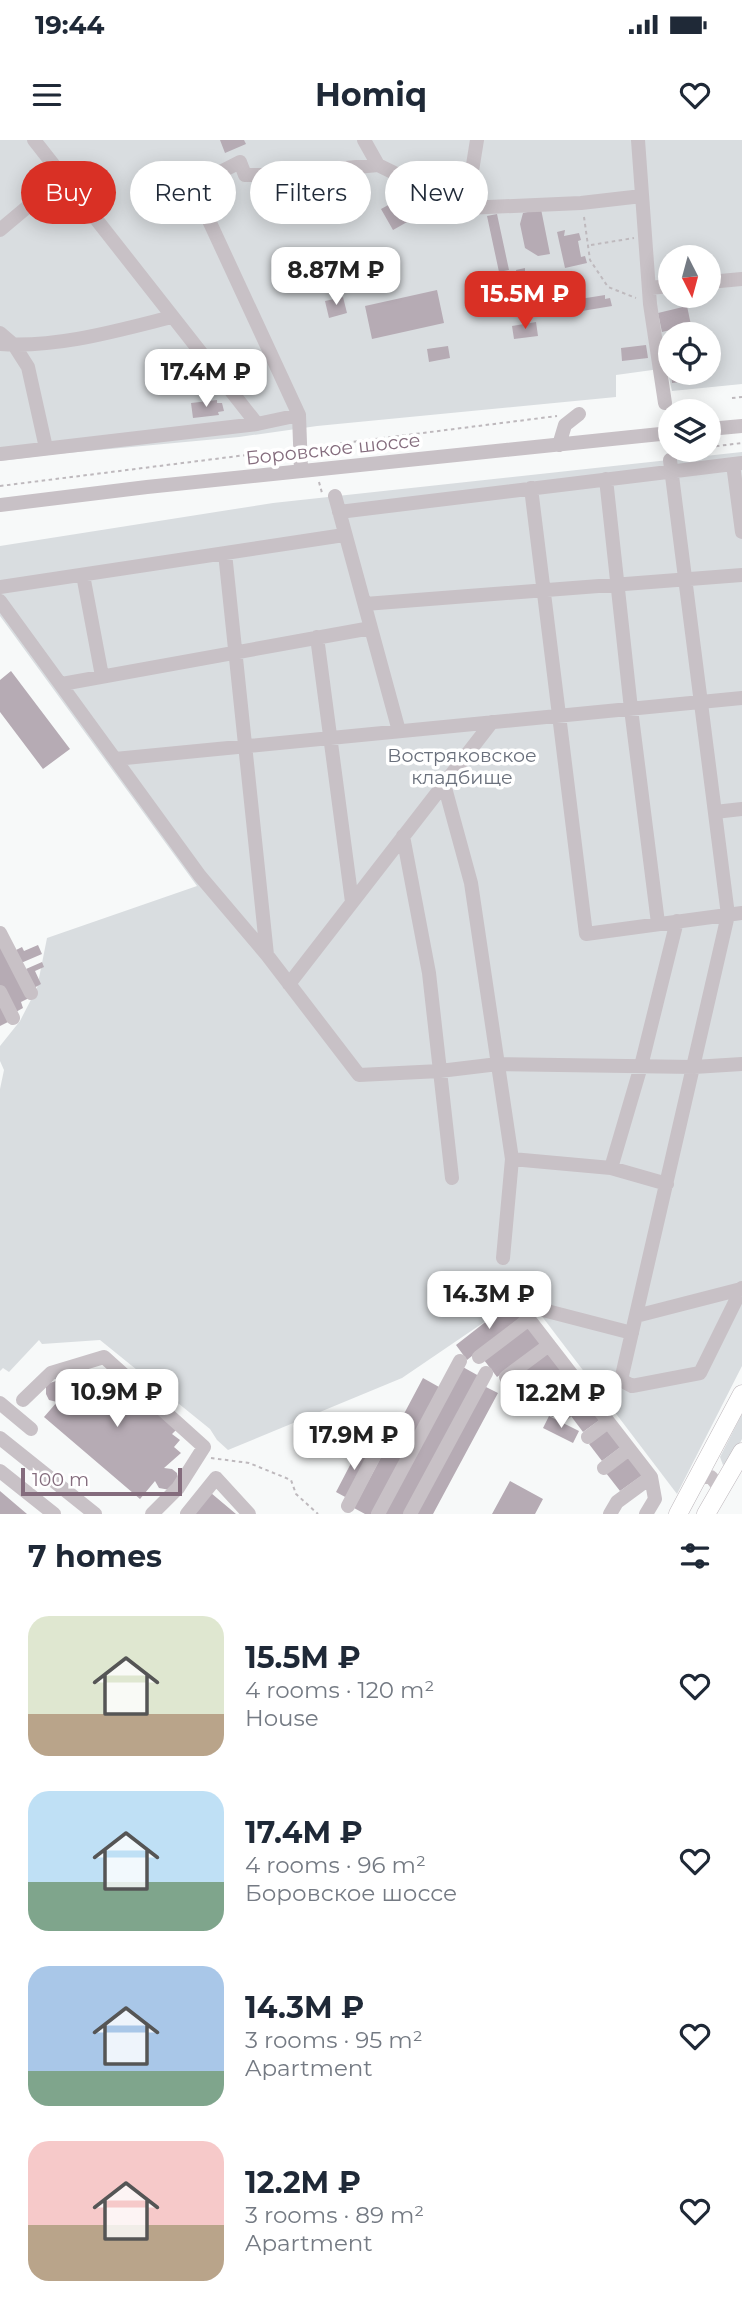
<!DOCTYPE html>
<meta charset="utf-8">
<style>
:root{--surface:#fff;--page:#f2f2f3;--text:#1f2937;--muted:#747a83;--accent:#d93025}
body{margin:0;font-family:Montserrat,sans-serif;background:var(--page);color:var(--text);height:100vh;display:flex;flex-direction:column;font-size:26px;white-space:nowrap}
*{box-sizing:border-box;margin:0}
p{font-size:23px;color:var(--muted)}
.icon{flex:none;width:38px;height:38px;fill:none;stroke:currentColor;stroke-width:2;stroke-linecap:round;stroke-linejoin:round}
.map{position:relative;height:1374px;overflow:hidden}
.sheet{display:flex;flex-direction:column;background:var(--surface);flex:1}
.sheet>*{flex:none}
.top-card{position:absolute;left:21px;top:21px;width:700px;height:63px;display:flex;gap:14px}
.needle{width:46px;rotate:174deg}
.fabs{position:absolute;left:658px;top:105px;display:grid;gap:14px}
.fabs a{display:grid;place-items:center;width:63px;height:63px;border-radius:50%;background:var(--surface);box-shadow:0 4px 18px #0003;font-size:35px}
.scale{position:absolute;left:21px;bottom:18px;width:161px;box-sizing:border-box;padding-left:7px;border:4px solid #846c7d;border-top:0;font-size:19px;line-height:24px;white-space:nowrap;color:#846c7d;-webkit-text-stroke:5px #fff;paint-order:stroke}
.price{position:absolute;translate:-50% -60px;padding:0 16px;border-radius:14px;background:#fff;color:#222;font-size:23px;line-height:46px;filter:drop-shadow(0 2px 4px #0008)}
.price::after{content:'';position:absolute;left:50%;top:42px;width:21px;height:16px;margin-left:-10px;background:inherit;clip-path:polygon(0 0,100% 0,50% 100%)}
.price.active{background:var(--accent);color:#fff}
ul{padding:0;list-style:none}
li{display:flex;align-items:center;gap:21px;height:175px;padding:0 28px}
li span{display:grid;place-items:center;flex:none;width:196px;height:140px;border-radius:21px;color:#555}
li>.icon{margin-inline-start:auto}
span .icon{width:84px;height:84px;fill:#fffc;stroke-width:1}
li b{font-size:30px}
h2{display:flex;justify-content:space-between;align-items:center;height:84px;padding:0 28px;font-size:30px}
.pill{padding:0 24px;border-radius:32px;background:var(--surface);box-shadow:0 4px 18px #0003;font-size:24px;line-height:63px}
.pill.active{background:var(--accent);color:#fff}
.status{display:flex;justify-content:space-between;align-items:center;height:49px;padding:0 35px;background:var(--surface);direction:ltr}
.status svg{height:19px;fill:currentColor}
header{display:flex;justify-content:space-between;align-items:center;height:91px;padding:0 28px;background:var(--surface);font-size:32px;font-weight:700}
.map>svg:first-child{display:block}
.green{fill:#d9dde0;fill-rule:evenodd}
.building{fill:#b6abb4}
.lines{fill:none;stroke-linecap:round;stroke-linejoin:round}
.major-casing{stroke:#bcb5ba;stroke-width:19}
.path{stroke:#beb9bd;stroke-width:2;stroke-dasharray:3.5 3.5;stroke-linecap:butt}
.minor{stroke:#c8c1c6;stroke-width:14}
.major{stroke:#fff;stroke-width:18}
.labels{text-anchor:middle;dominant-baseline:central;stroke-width:7;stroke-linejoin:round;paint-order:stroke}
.street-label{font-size:19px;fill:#846c7d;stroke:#fff}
.park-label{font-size:19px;fill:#6a707c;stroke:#fff}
</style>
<div class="status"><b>19:44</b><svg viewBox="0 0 49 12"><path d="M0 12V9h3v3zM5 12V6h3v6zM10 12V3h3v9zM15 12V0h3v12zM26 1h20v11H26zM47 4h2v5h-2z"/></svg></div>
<header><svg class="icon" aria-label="menu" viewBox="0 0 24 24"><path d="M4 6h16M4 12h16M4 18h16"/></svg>Homiq<svg class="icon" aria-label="heart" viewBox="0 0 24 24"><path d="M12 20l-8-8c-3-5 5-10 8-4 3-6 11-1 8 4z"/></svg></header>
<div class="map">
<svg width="742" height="1374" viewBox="0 0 742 1374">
<rect width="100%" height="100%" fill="#f7f9f9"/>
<path class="green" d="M0 0H742V244L672 251 667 228 616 235V257L317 286 239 297 56 314 0 321ZM670 117H709V156H670ZM670 194H709V233H670Z
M742 312V1226L677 1354 522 1150 515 1161 402 1238 228 1310 217 1300 210 1289 100 1200 42 1204 39 1200 9 1232 3 1228 0 1231V949L4 930 0 921V906L20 881 37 848 47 798 197 746 0 476V406L273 363Z
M742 1274V1299L730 1322 723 1325 720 1317Z"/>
<path class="building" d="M220 0H244L246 4 225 13Z
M405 56 416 77 393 90 381 69Z
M541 69 550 114 538 116 525 108 520 84 523 73Z
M497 74 509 130 499 132 487 76Z
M565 90 564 96 579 93 581 100 578 101 581 117 585 116 587 123 565 128 557 92Z
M525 128V134L540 131 541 139 527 141 530 164 542 162 543 171 522 174 516 130Z
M552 146 556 162 544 166 539 150Z
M573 149 575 157 567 163 563 152Z
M437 150 444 183 372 199 365 166Z
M605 155V159L610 158 612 166 582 171 580 159Z
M343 157 347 173 329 178 325 161Z
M687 166 691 185 662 192 658 173Z
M536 182 538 196 514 199 512 186Z
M646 205 648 218 622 221 621 208Z
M448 206 450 218 429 222 427 209Z
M671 233H687L688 241 672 243Z
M217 260V263H222L224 271 218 272 219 275 193 278 191 263Z
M11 531 70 609 43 629 0 572V540Z
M0 802 29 858 21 862 23 868 14 873 0 845Z
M38 805 42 814 21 823 16 810 22 807 24 811Z
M42 822 44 827 35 831 41 844 34 848 26 829Z
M0 864 8 882 0 886Z
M511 1162 522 1176 467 1220 456 1205Z
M530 1186 543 1202 497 1237 484 1220Z
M549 1211 563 1228 521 1260 508 1243Z
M110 1226 179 1287 172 1294 180 1300 174 1307 181 1313 164 1328 172 1329 177 1333 178 1339 170 1350 159 1348 155 1341 140 1359 44 1277 57 1262 49 1260 46 1254V1244L63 1239 70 1247 80 1234 86 1238 91 1230 100 1238Z
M461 1226 479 1236 404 1374H381Z
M423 1238 439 1247 371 1374H365L354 1368Z
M570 1238 582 1254 552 1277 540 1260Z
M484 1246 498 1253 433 1374H415Z
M589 1263 601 1279 583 1292 571 1276Z
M549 1276 579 1291 573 1303 543 1288Z
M609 1289 622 1306 602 1321 589 1304Z
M360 1306 371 1312 347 1358 336 1352Z
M630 1315 644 1334 620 1351 606 1333Z
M510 1341 543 1359 535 1374H492Z
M0 1351 27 1374H0Z
M211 1353 236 1374H194Z"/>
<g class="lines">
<g class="major-casing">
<path id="major" d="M678 1374 742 1254
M706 1374 742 1312"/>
</g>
<path class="path" d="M584 77 590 120 608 147 636 158
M591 105 634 98
M732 258 742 257
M312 307 557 276
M709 307 742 303
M319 342 322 353
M0 346 286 310
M211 1318 249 1323 291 1340 296 1354 318 1374"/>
<path class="minor" d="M34 0 257 284
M364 0 378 25
M638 0 650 164 665 263
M466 68 477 0
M0 90 63 37
M709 142 742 139
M649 148 670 146
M0 193 14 205 28 227 46 308
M0 204C58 208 116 191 172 177
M709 289 742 286
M559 305 565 285 579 274
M0 314 257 284 299 275
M670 320 728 775 621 1240 632 1246 700 1233 742 1148
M733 324 742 392
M301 331 299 275 193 46 240 22 245 35H271L378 25 466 68 581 63 642 56
M606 339 631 569 658 783
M531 348 586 794 742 773
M335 356 399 591
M0 365 147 347 670 293
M339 372 742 323
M225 413 267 815
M83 435 102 536
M0 447 344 395
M0 461 200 736 267 815 359 935 440 931 498 924 694 927 742 924
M365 464 742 435
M317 497 352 762
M62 544 371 488
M115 619 742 558
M444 644 471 743 512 1019 611 1028 667 1044
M715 672 742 669
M403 696 429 833 452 1038
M0 793 31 853
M289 844 492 582
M0 852 13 878
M611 1028 641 926 677 781
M503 1118 512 1019
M518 1165 651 1337 617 1362 610 1374
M543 1170 632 1193
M636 1176 741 1149
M479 1217 529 1179
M506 1237 549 1205
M532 1259 569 1231
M23 1260 51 1233 104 1217 204 1307 178 1348 152 1374
M0 1263 31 1289
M562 1275 588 1255
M588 1297 608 1282
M0 1298 95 1374
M604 1328 629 1309
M0 1331 54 1374
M695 1342 702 1337H711L719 1347 717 1355
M348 1366 375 1314
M187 1374 216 1338 249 1374
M378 1374 460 1221
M410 1374 486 1233
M646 1374 655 1359 651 1337"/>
<use href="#major" class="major"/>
</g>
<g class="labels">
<g class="street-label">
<text transform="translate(333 309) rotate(-6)">Боровское шоссе</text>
</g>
<g class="park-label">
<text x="462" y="615">Востряковское<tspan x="462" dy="22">кладбище</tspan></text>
</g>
</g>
</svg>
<div class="fabs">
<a><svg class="needle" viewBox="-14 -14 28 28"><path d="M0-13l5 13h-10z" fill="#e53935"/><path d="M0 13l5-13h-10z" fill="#747a83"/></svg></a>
<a><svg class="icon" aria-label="locate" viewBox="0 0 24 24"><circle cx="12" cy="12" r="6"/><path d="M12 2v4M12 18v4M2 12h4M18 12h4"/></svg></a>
<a><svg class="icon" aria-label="layers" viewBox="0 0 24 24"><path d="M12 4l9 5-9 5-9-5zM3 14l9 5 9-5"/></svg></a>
</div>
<div class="scale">100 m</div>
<b class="price" style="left:336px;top:167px">8.87M ₽</b>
<b class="price active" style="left:525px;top:191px">15.5M ₽</b>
<b class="price" style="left:206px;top:269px">17.4M ₽</b>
<b class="price" style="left:489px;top:1191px">14.3M ₽</b>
<b class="price" style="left:117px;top:1289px">10.9M ₽</b>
<b class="price" style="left:561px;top:1290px">12.2M ₽</b>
<b class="price" style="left:354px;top:1332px">17.9M ₽</b>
<div class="top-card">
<a class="pill active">Buy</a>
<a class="pill">Rent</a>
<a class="pill">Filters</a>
<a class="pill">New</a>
</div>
</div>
<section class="sheet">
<h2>7 homes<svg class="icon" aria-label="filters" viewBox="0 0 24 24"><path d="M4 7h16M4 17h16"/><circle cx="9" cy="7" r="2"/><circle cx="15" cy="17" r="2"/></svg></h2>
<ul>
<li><span style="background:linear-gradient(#dfe7d0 70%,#b9a48a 0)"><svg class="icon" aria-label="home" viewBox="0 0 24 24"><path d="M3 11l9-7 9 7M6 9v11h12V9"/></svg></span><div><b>15.5M ₽</b><p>4 rooms · 120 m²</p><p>House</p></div><svg class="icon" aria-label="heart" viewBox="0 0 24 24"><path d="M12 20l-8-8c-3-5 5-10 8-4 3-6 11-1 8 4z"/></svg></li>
<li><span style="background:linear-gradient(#bfe0f5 65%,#7fa58c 0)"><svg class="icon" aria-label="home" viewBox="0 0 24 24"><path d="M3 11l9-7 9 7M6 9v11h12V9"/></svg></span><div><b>17.4M ₽</b><p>4 rooms · 96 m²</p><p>Боровское шоссе</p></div><svg class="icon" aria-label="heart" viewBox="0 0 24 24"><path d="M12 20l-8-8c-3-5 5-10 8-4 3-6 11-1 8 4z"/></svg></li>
<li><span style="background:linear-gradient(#a9c7e8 75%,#7fa58c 0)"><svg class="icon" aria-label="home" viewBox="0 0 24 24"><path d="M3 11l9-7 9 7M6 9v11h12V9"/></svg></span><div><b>14.3M ₽</b><p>3 rooms · 95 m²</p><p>Apartment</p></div><svg class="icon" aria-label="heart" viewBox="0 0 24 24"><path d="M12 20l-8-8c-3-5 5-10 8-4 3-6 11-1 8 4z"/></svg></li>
<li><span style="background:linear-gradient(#f6c9c9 60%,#b9a48a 0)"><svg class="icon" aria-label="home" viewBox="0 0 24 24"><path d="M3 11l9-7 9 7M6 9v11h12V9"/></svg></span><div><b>12.2M ₽</b><p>3 rooms · 89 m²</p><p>Apartment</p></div><svg class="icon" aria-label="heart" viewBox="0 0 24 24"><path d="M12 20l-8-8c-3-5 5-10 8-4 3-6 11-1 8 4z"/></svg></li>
</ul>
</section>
